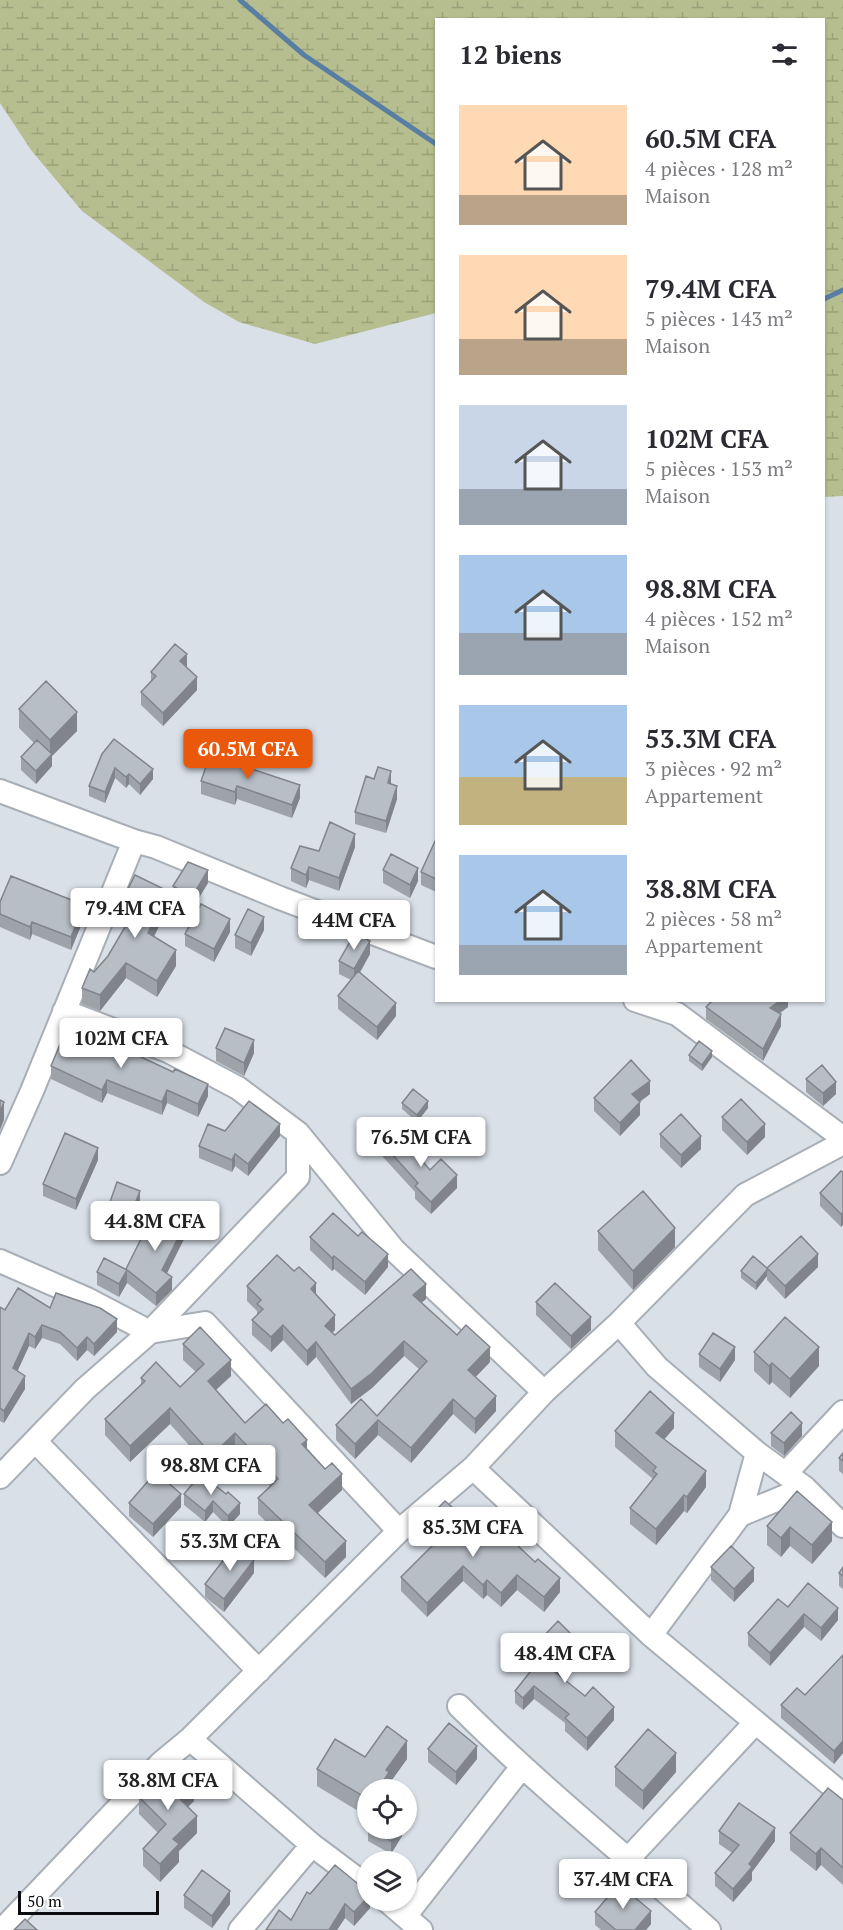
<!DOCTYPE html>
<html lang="fr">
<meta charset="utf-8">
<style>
:root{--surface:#fff;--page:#f2f2f3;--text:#2b2b33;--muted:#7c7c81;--accent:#ea580c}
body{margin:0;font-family:"PT Serif",serif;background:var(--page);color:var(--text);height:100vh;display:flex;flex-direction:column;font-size:22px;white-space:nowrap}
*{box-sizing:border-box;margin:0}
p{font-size:20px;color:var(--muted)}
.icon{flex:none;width:33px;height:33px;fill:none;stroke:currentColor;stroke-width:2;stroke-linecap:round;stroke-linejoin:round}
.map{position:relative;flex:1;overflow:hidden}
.drawer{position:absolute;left:435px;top:18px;width:390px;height:984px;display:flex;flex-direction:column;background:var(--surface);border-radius:0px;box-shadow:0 2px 4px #0004}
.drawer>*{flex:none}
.tools{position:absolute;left:357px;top:1779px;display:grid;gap:12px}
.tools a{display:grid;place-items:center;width:60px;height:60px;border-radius:50%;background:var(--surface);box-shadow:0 2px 4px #0004;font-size:30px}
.scale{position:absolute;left:18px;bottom:15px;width:141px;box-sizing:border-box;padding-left:6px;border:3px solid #0a0c0f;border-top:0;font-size:16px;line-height:21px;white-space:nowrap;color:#0a0c0f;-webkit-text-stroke:4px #fff;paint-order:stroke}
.price{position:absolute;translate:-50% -51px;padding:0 14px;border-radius:6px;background:#fff;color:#222;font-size:20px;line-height:39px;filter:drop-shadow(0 2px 3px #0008)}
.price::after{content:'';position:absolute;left:50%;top:36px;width:18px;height:14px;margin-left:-9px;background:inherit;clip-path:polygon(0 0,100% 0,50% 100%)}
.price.active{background:var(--accent);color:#fff}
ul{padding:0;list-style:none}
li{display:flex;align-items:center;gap:18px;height:150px;padding:0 24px}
li span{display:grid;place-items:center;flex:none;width:168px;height:120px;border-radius:0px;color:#555}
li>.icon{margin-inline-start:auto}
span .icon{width:72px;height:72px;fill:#fffc;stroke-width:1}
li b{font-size:26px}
h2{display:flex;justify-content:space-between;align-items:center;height:72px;padding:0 24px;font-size:26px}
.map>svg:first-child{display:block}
.wetland{fill:url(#wetland-marsh)}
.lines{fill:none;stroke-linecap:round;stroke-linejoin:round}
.stream{stroke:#587ea4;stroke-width:5}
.minor-casing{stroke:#a8aeb6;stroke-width:26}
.minor{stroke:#fff;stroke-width:22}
.wall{fill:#9ea3aa}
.shaded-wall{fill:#81858b}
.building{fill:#b8bec6;stroke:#81858b;stroke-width:1.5}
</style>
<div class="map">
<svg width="843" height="1930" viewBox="0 0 843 1930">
<defs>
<pattern id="wetland-marsh" width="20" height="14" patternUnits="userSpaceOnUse" patternTransform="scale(1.5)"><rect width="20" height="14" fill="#b6bd8e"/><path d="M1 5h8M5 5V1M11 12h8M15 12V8" fill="none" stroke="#9ba179"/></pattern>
</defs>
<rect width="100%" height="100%" fill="#d9e0e8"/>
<path class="wetland" d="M0 0H843V496L824 497V20H436V313L315 344 239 322 204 302 82 211 31 150 0 103Z"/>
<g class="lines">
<path class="stream" d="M240 0 304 55 436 144
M824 299 843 290"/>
<g class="minor-casing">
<path id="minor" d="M0 791 134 841
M635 1000 677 1014 843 1138
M64 1011 168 1051 238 1088 298 1133
M0 1163 32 1091 134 841 156 847 280 898 436 957
M0 1261 87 1299 150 1332 205 1323 399 1531
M619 1323 657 1367 757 1453 805 1488 843 1526
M35 1441 259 1671
M473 1468 651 1635 843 1795
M786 1473 843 1412
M0 1477 85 1389 150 1332 298 1177V1133L394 1250 544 1392
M740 1515 805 1488
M651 1635 740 1515 757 1453
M459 1706C538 1785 625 1855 709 1930
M190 1739 312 1845 368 1887
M629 1858 755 1723
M386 1900 421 1930
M406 1915 521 1768
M2 1930 161 1763 190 1739 399 1531 473 1468 544 1392 619 1323 745 1195 843 1143
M240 1930 312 1845"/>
</g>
<use href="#minor" class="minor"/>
</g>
<path class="wall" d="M187 667 197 690 163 726 141 705V692L151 681V672Z
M19 709 77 731 52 756V766L36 784 21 770V757L34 743 19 728Z
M102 754 153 779 140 795 129 784 126 788 115 778 105 803 89 796V786Z
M210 755 300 798 292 818 237 799 235 805 201 794V781Z
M391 784 397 799 386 833 355 824V812Z
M436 839V892L421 885V872Z
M355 847 339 891 309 880 306 888 291 881V868L319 851Z
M383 870 418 881 410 898 383 883Z
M208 883 192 909 173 898V886Z
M0 902 84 918 71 950 32 934 30 940 0 927Z
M121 903 168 907 154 937 176 966 157 997 126 978 100 1011 82 1004V988L108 956 128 922 121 919Z
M264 930 251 956 235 948V935Z
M230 932 214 962 185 946V934Z
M370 954 360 973 396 1016 377 1040 338 1009V996L351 980 339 974V961Z
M788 1000V1007L780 1013 781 1026 763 1061 706 1019V1007Z
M216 1048 254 1053 244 1076 216 1061Z
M689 1055 712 1057 702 1071 689 1061Z
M51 1066 208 1096 198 1117 167 1103 162 1115 107 1093 102 1103 51 1079Z
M806 1079 836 1094 823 1106 806 1092Z
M650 1094 640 1102V1115L620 1136 594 1111V1098Z
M402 1103 428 1108 417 1122 402 1109Z
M722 1117 765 1137 747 1155 722 1130Z
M660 1134 701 1149 681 1168 660 1147Z
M280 1136 248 1176 235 1166 232 1172 199 1158V1146Z
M383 1144 430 1170 457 1188 431 1214 415 1199V1192L383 1157Z
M98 1160 76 1210 43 1196V1184Z
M841 1171V1227L820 1206V1193Z
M110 1202 140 1204 132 1224 110 1215Z
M598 1231 675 1247 633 1290 598 1250Z
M310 1237 388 1267 365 1295 334 1269 332 1271 310 1250Z
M184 1239 167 1273 172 1290 156 1306 127 1283 119 1297 97 1285V1272L126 1270Z
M818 1267 785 1299 767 1280V1276L756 1290 741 1278V1271L767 1268Z
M247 1286 316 1295 335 1330 332 1332 335 1335 426 1299 421 1303 457 1335 490 1362 475 1377 496 1411 475 1434 453 1414 411 1463 378 1435 355 1459 336 1440V1425L377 1416 419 1369 404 1356 372 1388 351 1404 316 1357 307 1366 283 1340 271 1352 252 1335V1320L257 1315V1311L247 1301Z
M536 1302 591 1330 571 1349 536 1315Z
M0 1307 5 1310 50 1308 117 1332 94 1356 87 1350 77 1361 60 1344 42 1338 35 1349 29 1346 17 1371 25 1389 4 1423 0 1421Z
M183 1344 231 1376 216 1390 245 1423 307 1450 342 1490 318 1513 346 1557 325 1578 258 1514V1498L270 1486 235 1449 212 1471 170 1424 130 1462 105 1435V1419L141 1385V1378L180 1387 196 1372 183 1360Z
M754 1352 819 1366 790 1398 772 1382 769 1385 754 1371Z
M699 1354 735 1360 720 1382 699 1367Z
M674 1428 664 1439 706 1487 687 1513 684 1511 656 1545 630 1524V1508L653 1479 615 1447V1431Z
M771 1433 802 1436 784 1456 771 1446Z
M843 1453V1474L839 1471V1458Z
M797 1491 832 1541 812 1564 790 1546 781 1557 767 1545V1526Z
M184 1494H226L240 1514 228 1527 213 1512 205 1522 184 1505Z
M129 1503 181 1507 153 1537 129 1516Z
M424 1522 560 1592 544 1612 517 1590 501 1607 487 1595 483 1599 463 1581 427 1617 401 1591V1577L431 1547V1543L424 1537Z
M711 1567 754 1581 734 1602 711 1580Z
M843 1567V1589L839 1586V1573Z
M254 1573 224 1612 205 1597V1584Z
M788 1607 838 1620 821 1641 804 1627 770 1666 748 1646V1633Z
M537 1643 578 1653 558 1675 614 1720 587 1751 565 1731V1723L534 1699 523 1710 515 1703V1691L540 1659 537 1656Z
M843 1655V1753L834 1764 781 1718V1705L805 1695Z
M428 1749 477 1759 456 1785 428 1762Z
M365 1757 407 1759 389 1784V1790H368V1817L317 1786V1769Z
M615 1767 676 1772 643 1810 615 1786Z
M139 1797 194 1801 188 1807 197 1833 179 1851V1862L160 1882 143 1866V1849L158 1833 139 1814Z
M843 1800V1885L821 1865 816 1871 790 1850V1833Z
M368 1828H402V1836L391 1854 368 1841Z
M719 1831 775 1841 752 1872V1880L733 1902 715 1886V1873L732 1853 719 1844Z
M310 1894 370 1900V1908L354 1926 345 1918 337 1930H266L291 1920Z
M184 1895 230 1904 212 1928 184 1908Z
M595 1912 651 1924 646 1930H601L595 1925Z"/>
<path class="shaded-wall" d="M187 654V667L180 661Z
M197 677V690L163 726V713Z
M77 712V731L52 756V766L36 784V771L50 756V740Z
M115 768V778L105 803V792Z
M153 769V779L140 795V784Z
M391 771V784L388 783Z
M129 774V784L126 788V777Z
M300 785V798L292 818V805Z
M237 786V799L235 805V792Z
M397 786V799L386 833V821Z
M355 834V847L339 891V878Z
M309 867V880L306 888V875Z
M418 868V881L410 898V885Z
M208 870V883L192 909V897Z
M168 891V907L148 949V933Z
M84 905V918L71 950V937Z
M264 917V930L251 956V943Z
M230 919V932L214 962V949Z
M32 922V934L30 940V927Z
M370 941V954L354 982V969Z
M176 950V966L157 997V981Z
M126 963V978L100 1011V995Z
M781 1000H788V1007L770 1020V1008Z
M396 1003V1016L377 1040V1027Z
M781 1014V1026L763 1061V1049Z
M254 1040V1053L244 1076V1063Z
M712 1051V1057L702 1071V1065Z
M107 1080V1093L102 1103V1090Z
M650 1081V1094L632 1107V1094Z
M836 1082V1094L823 1106V1093Z
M208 1084V1096L198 1117V1104Z
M167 1090V1103L162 1115V1102Z
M428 1101V1108L417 1122V1115Z
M4 1102V1120L0 1130V1112Z
M640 1102V1115L620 1136V1123Z
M280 1124V1136L248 1176V1164Z
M765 1124V1137L747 1155V1142Z
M701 1136V1149L681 1168V1155Z
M98 1148V1160L76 1210V1199Z
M235 1154V1166L232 1172V1160Z
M457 1175V1188L431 1214V1202Z
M140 1191V1204L132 1224V1211Z
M843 1213V1225L841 1227V1214Z
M184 1226V1239L162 1283V1270Z
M675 1228V1247L633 1290V1271Z
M388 1254V1267L365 1295V1282Z
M818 1254V1267L785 1299V1286Z
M334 1256V1269L332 1271V1258Z
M127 1270V1283L119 1297V1284Z
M767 1270V1276L756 1290V1283Z
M172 1277V1290L156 1306V1293Z
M316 1283V1298L311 1289Z
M426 1284V1299L413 1310V1295Z
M335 1315V1330L325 1341V1326Z
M591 1317V1330L571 1349V1336Z
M117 1319V1332L94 1356V1344Z
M42 1325V1338L35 1349V1337Z
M283 1325V1340L271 1352V1337Z
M29 1333V1346L13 1381V1368Z
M87 1337V1350L77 1361V1348Z
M404 1341V1356L372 1388 351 1404V1389Z
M316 1342V1357L307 1366V1351Z
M490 1347V1362L468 1385V1370Z
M735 1347V1360L720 1382V1369Z
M819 1347V1366L790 1398V1379Z
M231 1360V1376L208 1397V1381Z
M772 1363V1382L769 1385V1366Z
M25 1376V1389L4 1423V1411Z
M496 1396V1411L475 1434V1419Z
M453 1399V1414L411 1463V1448Z
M170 1408V1424L130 1462V1446Z
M674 1413V1428L656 1449V1433Z
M378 1420V1435L355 1459V1444Z
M802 1423V1436L784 1456V1443Z
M235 1433V1449L212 1471V1455Z
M307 1440V1456L302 1444Z
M706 1471V1487L687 1513V1497Z
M342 1474V1490L309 1521V1505Z
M181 1494V1507L153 1537V1524Z
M684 1495V1511L656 1545V1529Z
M213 1501V1512L205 1522V1511Z
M240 1503V1514L228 1527V1516Z
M832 1522V1541L812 1564V1545Z
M790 1527V1546L781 1557V1538Z
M346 1541V1557L325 1578V1562Z
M254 1560V1573L224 1612V1599Z
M463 1566V1581L427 1617V1603Z
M754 1568V1581L734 1602V1589Z
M517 1575V1590L501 1607V1593Z
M560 1578V1592L544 1612V1597Z
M487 1580V1595L483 1599V1585Z
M838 1608V1620L821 1641V1628Z
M804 1614V1627L770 1666V1653Z
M578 1641V1653L551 1682V1669Z
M534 1686V1699L523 1710V1698Z
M614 1707V1720L587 1751V1738Z
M407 1741V1759L389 1784V1790H378L386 1770Z
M843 1741V1753L834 1764V1751Z
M477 1746V1759L456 1785V1772Z
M676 1753V1772L643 1810V1791Z
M194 1783V1801L179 1815V1798Z
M197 1816V1833L179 1851V1862L160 1882V1864L173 1839Z
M399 1828H402V1836L391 1854V1841Z
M775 1828V1841L752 1872V1880L733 1902V1889L749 1864Z
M821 1848V1865L816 1871V1854Z
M230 1891V1904L212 1928V1916Z
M368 1897V1900H370V1908L354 1926V1912Z
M345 1904V1918L337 1930H329Z
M651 1911V1924L646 1930H635Z"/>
<path class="building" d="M175 644 187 654 180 661 197 677 163 713 141 692 156 676 151 672Z
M46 681 77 712 50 740 19 709Z
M114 739 153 769 140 784 129 774 126 777 115 768 105 792 89 786 102 754Z
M37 740 52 754 36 771 21 757Z
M210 755 300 785 292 805 237 786 235 792 201 781Z
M378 767 391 771 388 783 397 786 386 821 355 812 366 776 374 779Z
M330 822 355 834 339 878 309 867 306 875 291 868 300 846 319 851Z
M436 839V879L421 872Z
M391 854 418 868 410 885 383 870Z
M188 862 208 870 192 897 173 886Z
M135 875 168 891 148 933 176 950 157 981 126 963 100 995 82 988 90 969 94 972 108 956 135 910 121 903Z
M11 876 84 905 71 937 32 922 30 927 0 914V902Z
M201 904 230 919 214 949 185 934Z
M248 909 264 917 251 943 235 935Z
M355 933 370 941 354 969 339 961Z
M358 971 396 1003 377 1027 338 996Z
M713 1000H781L770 1008 781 1014 763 1049 706 1007Z
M225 1028 254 1040 244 1063 216 1048Z
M66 1030 81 1036 84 1030 173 1072 175 1069 208 1084 198 1104 167 1090 162 1102 107 1080 102 1090 51 1066Z
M699 1041 712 1051 702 1065 689 1055Z
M631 1060 650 1081 632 1094 640 1102 620 1123 594 1098Z
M822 1065 836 1082 823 1093 806 1079Z
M413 1089 428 1101 417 1115 402 1103Z
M741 1099 765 1124 747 1142 722 1117Z
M0 1100 4 1102 0 1112Z
M249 1101 280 1124 248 1164 235 1154 232 1160 199 1146 208 1124 225 1131Z
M681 1114 701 1136 681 1155 660 1134Z
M397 1132 430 1170 441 1159 457 1175 431 1202 415 1186 418 1183 383 1144Z
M65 1133 98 1148 76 1199 43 1184Z
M841 1171 843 1172V1213L841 1214 820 1193Z
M117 1182 140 1191 132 1211 110 1202Z
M643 1191 675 1228 633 1271 598 1231Z
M155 1211 184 1226 162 1270 172 1277 156 1293 126 1269Z
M333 1213 358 1236 362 1232 388 1254 365 1282 334 1256 332 1258 310 1237Z
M801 1236 818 1254 785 1286 767 1268Z
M277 1255 294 1271 299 1267 316 1283 311 1289 335 1315 325 1326 335 1335 411 1269 426 1284 413 1295 457 1335 466 1325 490 1347 468 1370 496 1396 475 1419 453 1399 411 1448 378 1420 355 1444 336 1425 361 1399 377 1416 427 1361 404 1341 372 1373 351 1389 316 1342 307 1351 283 1325 271 1337 252 1320 263 1309 257 1304 261 1300 247 1286Z
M753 1256 767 1268V1270L756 1283 741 1271Z
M104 1258 127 1270 119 1284 97 1272Z
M555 1283 591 1317 571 1336 536 1302Z
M18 1288 50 1308 56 1293 100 1308 117 1319 94 1344 87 1337 77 1348 60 1332 42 1325 35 1337 29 1333 13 1368 25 1376 4 1411 0 1408V1307L5 1310Z
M785 1317 819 1347 790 1379 772 1363 769 1366 754 1352Z
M200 1327 231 1360 208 1381 245 1423 266 1404 283 1423 288 1419 307 1440 302 1444 325 1469 332 1463 342 1474 309 1505 346 1541 325 1562 258 1498 278 1479 235 1433 212 1455 170 1408 130 1446 105 1419 145 1381 141 1378 156 1362 180 1387 204 1364 183 1344Z
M713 1333 735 1347 720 1369 699 1354Z
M650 1391 674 1413 656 1433 706 1471 687 1497 684 1495 656 1529 630 1508 657 1474 653 1471 656 1467 615 1431Z
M791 1412 802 1423 784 1443 771 1433Z
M843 1453V1461L839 1458Z
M156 1472 181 1494 153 1524 129 1503Z
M201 1474 226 1494 228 1492 240 1503 228 1516 213 1501 205 1511 184 1494Z
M797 1491 832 1522 812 1545 790 1527 781 1538 767 1526Z
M445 1501 491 1541 501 1530 535 1562 538 1559 560 1578 544 1597 517 1575 501 1593 487 1580 483 1585 463 1566 427 1603 401 1577 435 1543 431 1539 436 1533 424 1522Z
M235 1545 254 1560 224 1599 205 1584Z
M731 1546 754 1568 734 1589 711 1567Z
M843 1567V1576L839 1573Z
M808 1583 838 1608 821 1628 804 1614 770 1653 748 1633 778 1599 788 1607Z
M558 1621 578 1641 551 1669 585 1696 593 1687 614 1707 587 1738 565 1718 569 1714 534 1686 523 1698 515 1691 546 1652 537 1643Z
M843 1655V1741L834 1751 781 1705 797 1688 805 1695Z
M449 1723 477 1746 456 1772 428 1749Z
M387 1726 407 1741 386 1770 389 1772 378 1790H368V1799L317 1769 335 1739 365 1757Z
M648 1729 676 1753 643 1791 615 1767Z
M174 1763 194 1783 179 1798 197 1816 173 1839 179 1844 160 1864 143 1849 166 1824 139 1797Z
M828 1788 843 1800V1868L821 1848 816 1854 790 1833Z
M739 1803 775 1828 749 1864 752 1867 733 1889 715 1873 739 1845 719 1831Z
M369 1828H399L391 1841Z
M335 1865 368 1892V1897L354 1912 345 1904 329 1930H266L279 1910 291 1920 307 1892 310 1894Z
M202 1870 230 1891 212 1916 184 1895Z
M619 1884 651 1911 635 1930H616L595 1912Z
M25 1919 37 1930H14Z"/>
</svg>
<div class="tools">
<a><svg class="icon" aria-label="locate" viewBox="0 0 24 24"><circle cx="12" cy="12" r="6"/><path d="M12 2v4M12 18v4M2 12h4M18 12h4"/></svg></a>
<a><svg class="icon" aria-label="layers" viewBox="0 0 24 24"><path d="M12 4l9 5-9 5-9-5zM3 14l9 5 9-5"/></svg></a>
</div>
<div class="scale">50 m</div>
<b class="price active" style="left:248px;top:780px">60.5M CFA</b>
<b class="price" style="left:135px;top:939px">79.4M CFA</b>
<b class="price" style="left:354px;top:951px">44M CFA</b>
<b class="price" style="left:121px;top:1069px">102M CFA</b>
<b class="price" style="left:421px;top:1168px">76.5M CFA</b>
<b class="price" style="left:155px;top:1252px">44.8M CFA</b>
<b class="price" style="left:211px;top:1496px">98.8M CFA</b>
<b class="price" style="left:473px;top:1558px">85.3M CFA</b>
<b class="price" style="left:230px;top:1572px">53.3M CFA</b>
<b class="price" style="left:565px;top:1684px">48.4M CFA</b>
<b class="price" style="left:168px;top:1811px">38.8M CFA</b>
<b class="price" style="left:623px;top:1910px">37.4M CFA</b>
<section class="drawer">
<h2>12 biens<svg class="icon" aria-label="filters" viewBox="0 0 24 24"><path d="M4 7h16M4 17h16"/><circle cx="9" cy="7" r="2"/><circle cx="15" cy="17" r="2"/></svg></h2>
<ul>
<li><span style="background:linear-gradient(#ffd9b3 75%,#b9a48a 0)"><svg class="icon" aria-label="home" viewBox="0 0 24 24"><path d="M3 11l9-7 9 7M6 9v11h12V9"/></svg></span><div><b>60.5M CFA</b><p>4 pièces · 128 m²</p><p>Maison</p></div></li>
<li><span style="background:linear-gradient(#ffd9b3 70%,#b9a48a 0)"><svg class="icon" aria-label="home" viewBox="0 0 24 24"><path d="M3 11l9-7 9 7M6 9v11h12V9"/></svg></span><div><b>79.4M CFA</b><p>5 pièces · 143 m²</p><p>Maison</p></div></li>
<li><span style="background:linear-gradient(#c9d6e8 70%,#9aa5b1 0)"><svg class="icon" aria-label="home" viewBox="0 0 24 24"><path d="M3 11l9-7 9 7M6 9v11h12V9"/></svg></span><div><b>102M CFA</b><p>5 pièces · 153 m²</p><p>Maison</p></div></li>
<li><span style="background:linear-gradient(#a9c7e8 65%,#9aa5b1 0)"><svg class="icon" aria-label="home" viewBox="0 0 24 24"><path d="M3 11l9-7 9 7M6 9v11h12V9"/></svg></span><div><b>98.8M CFA</b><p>4 pièces · 152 m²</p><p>Maison</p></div></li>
<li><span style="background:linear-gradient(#a9c7e8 60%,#c2b280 0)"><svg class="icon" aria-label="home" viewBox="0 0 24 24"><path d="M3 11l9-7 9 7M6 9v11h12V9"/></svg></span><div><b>53.3M CFA</b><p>3 pièces · 92 m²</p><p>Appartement</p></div></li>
<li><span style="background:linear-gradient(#a9c7e8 75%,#9aa5b1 0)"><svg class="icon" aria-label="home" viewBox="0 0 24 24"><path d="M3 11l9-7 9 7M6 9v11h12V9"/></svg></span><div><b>38.8M CFA</b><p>2 pièces · 58 m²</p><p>Appartement</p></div></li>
</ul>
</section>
</div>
